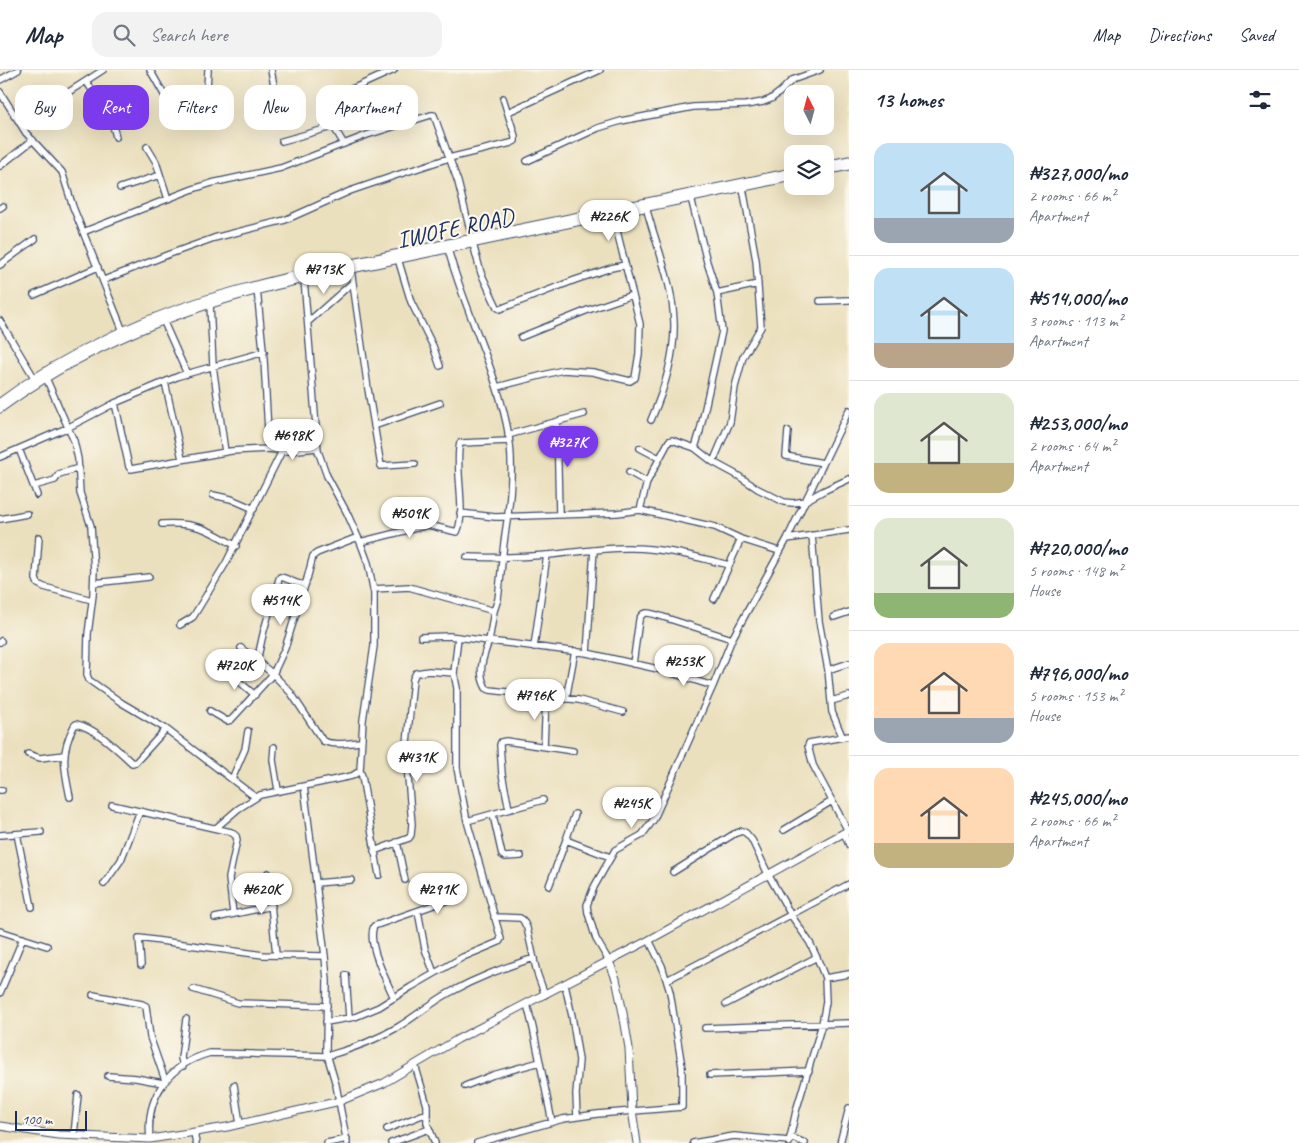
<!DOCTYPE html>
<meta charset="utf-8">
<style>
:root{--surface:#fff;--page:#f2f2f3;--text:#1f2937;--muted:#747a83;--line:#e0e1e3;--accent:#7c3aed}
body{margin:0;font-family:Caveat,sans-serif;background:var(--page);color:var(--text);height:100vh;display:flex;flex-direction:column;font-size:19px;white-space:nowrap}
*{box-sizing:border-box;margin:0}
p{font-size:16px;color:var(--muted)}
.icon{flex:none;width:28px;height:28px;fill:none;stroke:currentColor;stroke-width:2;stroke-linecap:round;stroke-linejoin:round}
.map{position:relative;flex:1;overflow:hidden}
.panel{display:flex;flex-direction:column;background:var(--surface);width:450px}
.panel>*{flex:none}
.banner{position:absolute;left:15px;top:15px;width:475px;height:45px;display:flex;gap:10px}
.needle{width:32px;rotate:354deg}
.tools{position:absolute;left:784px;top:15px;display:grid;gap:10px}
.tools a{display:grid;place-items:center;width:50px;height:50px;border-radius:10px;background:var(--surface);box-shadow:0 5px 20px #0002;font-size:25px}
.scale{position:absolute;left:15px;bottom:12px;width:72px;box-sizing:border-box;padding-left:5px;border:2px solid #1b2f5e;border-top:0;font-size:14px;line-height:18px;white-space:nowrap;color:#1b2f5e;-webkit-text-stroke:4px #fbf7ec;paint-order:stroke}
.price{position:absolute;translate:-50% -42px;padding:0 11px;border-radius:18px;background:#fff;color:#222;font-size:16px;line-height:32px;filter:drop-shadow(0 1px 2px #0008)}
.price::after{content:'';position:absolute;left:50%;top:30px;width:15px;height:11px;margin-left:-8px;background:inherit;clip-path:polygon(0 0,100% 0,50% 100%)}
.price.on{background:var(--accent);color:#fff}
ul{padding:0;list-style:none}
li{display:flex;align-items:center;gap:15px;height:125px;padding:0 25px}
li+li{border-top:1px solid var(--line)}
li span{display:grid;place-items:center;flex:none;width:140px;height:100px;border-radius:15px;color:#555}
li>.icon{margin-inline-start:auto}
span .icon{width:60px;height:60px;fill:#fffc;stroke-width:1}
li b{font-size:21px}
h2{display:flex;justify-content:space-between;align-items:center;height:60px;padding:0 25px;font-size:21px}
.tag{padding:0 18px;border-radius:15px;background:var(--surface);box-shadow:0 5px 20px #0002;font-size:18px;line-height:45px}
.tag.on{background:var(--accent);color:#fff}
header{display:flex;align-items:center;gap:30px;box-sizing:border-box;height:70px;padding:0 25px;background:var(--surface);border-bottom:1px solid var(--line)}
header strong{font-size:24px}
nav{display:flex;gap:28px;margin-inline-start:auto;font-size:18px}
.search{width:350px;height:45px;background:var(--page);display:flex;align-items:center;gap:12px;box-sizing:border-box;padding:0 18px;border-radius:15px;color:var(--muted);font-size:19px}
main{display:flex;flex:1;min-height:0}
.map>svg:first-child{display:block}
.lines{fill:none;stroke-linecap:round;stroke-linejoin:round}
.minor-casing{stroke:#3a4a6c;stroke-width:8}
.tertiary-casing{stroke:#3a4a6c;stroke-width:9}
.minor{stroke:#fff;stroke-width:5.5}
.tertiary{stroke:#fff;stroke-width:7}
.labels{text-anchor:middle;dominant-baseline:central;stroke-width:4.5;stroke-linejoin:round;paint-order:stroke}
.street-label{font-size:24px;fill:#1b2f5e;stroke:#fbf7ec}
</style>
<header>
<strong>Map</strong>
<div class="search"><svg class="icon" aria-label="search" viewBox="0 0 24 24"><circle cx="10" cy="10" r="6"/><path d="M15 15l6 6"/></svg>Search here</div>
<nav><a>Map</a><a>Directions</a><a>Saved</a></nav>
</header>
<main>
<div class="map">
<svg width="849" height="1073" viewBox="0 0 849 1073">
<rect width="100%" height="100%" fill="#fbf7ec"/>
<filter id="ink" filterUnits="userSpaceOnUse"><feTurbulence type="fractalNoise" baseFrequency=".02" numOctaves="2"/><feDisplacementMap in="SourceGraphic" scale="10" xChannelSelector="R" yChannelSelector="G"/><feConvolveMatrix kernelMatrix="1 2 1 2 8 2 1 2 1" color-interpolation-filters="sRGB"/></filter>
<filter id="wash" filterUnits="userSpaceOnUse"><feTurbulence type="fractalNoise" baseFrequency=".0096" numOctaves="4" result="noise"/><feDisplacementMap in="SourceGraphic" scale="20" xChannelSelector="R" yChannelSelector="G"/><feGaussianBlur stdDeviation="1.12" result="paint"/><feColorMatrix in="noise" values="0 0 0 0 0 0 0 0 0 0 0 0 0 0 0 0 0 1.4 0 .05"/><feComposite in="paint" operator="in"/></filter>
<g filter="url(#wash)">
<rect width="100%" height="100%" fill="#ebe0be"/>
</g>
<g filter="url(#ink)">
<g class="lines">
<g class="minor-casing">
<path id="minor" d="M150 0 166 28
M0 10 18 0
M86 11 111 48 116 67
M0 22 26 63 62 102 73 137 123 261
M343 23 394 0
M251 35 272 29 276 26 271 0
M194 41 203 39 206 36 208 0
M508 42 600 0
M14 46 64 25 103 0
M282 71 332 57 335 59 344 74
M147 77 156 92 168 129
M527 91 598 58 621 51 693 37 746 35 763 32 771 29 780 22 792 10 820 0
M0 96 33 70
M120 118 160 105
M691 128 707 192 717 223 722 261 700 361 695 378
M646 137C656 175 673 213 674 253 675 285 664 320 651 350
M0 138 3 136
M83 162 193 119 212 113 281 98 367 65 431 45H434L435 48 458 112 472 168
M473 174 481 203 497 237 500 239 575 210 611 198 625 195
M448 179C465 243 498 301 509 367 514 398 510 434 505 465 502 486 501 507 498 529L494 541
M398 189 411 232 433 276 440 296
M0 195 35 169
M351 199 368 319 381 396 415 394
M304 209 318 381 327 406 347 443 361 474 368 493 374 523V576L363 650 360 701 352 706 304 716 325 886 327 911 326 981 336 1015 347 1073
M104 210 167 185 214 168 285 150 350 121 400 104 449 88 511 73 515 71V66L503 28
M257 219 264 290 269 379
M717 223 758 214
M34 225 98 197
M820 231 849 230
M210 234 213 296 225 382
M163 250 187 304
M0 251 35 309
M308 252 352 213
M521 267 588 240 632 225
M46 308 74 371 78 389 80 423 91 456 94 500 93 525 88 564 87 605 89 610 122 633 166 659 255 727
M165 312 182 389
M497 317 563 300 593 302 630 311 635 308 639 284 640 254 613 145
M115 333 129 397 131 399 231 381 269 379 288 381 317 378
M557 352 559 445
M374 356 440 333
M788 361 786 386 823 393
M508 365 584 344
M640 378 659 388
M19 379 37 425
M0 387 69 357 115 333 179 306 264 282
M713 392 730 352 735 317 743 287 761 257 756 190 743 118
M629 402 647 412
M34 416 55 410 59 404 79 398
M213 425 231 429 254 439
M640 440 647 412 669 371 672 370 695 378 713 392 737 405 758 419 784 432 793 433 805 431 823 421 849 409
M460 443 495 447 617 443 640 440 715 457 741 469 779 481
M0 449 27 444
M162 454C195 452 208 459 236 476
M812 465 819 551 828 600 832 642 842 666
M39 467 36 509 38 514 44 517 92 530
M787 469 849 460
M360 472 428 455 457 462C467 442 454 396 460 373L509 371
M467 487C494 488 521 487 548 485 575 483 603 477 631 478 664 478 697 487 729 495
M94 513 149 507
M373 519 409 517 494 541 489 571 587 583 662 600 713 616 732 569 787 469 849 340
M714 529 741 469
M834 547 849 542
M180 555 193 547 226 493 282 381
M421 567 449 566 489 571C483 587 477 602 486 618L490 620 579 630 623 642
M0 572 1 571
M534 577 547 485
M241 578 273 604 291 623 323 671C335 676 348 673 361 672
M587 583 594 480
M257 591 264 560 279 509 280 507C289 508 297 516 305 514
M633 594 639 550C643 540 648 543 657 545L732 569
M828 600 849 593
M228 602 255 625
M566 629 575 581
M831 631 849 626
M210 641 227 651 231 650 273 604 285 578 307 509 313 486 317 483 358 467
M544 676 546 627
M274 677 273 690 278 720
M28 684 40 688 64 685
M360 701 362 706 379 805
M232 709 245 679 248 661
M0 720H2
M70 727C64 698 60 683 74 656L76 654C96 658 118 680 132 693L136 692 166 659
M112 735 231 762 236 766 237 770 229 808 233 844
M509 739 502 704 500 675 501 672 506 671 573 681
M493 745 502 785 505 787 521 786
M467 751 543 730
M216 758 238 739 260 725 304 716
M784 760 832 731
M848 761 813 695 808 676 809 673 849 666
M844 763 849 775
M17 764 32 837
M0 765 41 762
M566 770 575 744
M397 772 405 810
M374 781 409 768 411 765 412 754 406 684 413 609 416 603 429 601 454 603
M673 802 734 764 742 761 746 763 752 770 768 804 791 845 810 873 818 890 825 908 826 932 822 954 796 1041 789 1073
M268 803 276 885
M316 813 351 810
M104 814 121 790 140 741
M549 816 566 770 610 787
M418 841 425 879 434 903
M494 847 520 848 523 850 527 858 537 903 545 925
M215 848 272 836
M0 861 47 876
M609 891 596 869 588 843 587 835 594 817 615 780 642 765 654 749 713 616
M141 895 139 868 263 885 325 886
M346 905 349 948
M825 908 849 904
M667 910 849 814
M565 915 572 946 579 990 576 1024 577 1047
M193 919 238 933 327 936
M0 923 23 868
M93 925 142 934 146 936 150 967 165 1010
M394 928C387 911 366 873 374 856L451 829
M527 934 533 958 552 1052
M726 934 817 887
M326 952 355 947 379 937 411 917 463 887 499 872 501 869 467 751 457 698V618L454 603 458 567
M705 958 849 953
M415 995 427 1035V1053L435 1073
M183 996 181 988 186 949
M710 1005 809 1001
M108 1006 136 1008 163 1013
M234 1015 240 1054
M465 1016 493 1005 540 992
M387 1059 427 1043
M194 1063 196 1073
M74 1065 78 1025
M790 1067 805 1073
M150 1069C145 1026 170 994 210 983L327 986C352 979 376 970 398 957 415 947 431 933 449 923 478 907 503 898 534 888
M327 1073 347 1069
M391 1073 429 1059
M477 1073 563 1049 597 1044 682 1037V997L670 922 662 896 649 870
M693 1073 734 1066 789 1071
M840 1073 849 1038"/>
</g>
<g class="tertiary-casing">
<path id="tertiary" d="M825 95 849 90
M825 101 849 96
M0 332C72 278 158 241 245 218 304 201 364 191 424 178 547 152 670 128 792 102
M0 339C90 272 195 233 304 209L792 107
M609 891 616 909 623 943 629 978 632 1040 637 1073
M0 1056 58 1065 150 1069 227 1057 340 1031 384 1013 458 969 649 870 849 760"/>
</g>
<use href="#minor" class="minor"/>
<use href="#tertiary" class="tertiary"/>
</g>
</g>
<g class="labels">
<g class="street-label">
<text transform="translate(455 158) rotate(-12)">IWOFE ROAD</text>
</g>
</g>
</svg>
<div class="tools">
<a><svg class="needle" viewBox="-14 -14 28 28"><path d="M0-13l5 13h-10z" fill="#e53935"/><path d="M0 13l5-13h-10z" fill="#747a83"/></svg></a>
<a><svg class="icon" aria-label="layers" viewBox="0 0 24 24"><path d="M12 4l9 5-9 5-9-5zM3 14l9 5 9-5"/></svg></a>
</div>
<div class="scale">100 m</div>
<b class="price" style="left:609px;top:172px">₦226K</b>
<b class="price" style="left:324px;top:225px">₦713K</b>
<b class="price" style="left:293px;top:391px">₦698K</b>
<b class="price on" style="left:568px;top:398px">₦327K</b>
<b class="price" style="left:410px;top:469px">₦509K</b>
<b class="price" style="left:281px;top:556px">₦514K</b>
<b class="price" style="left:684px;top:617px">₦253K</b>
<b class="price" style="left:235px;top:621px">₦720K</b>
<b class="price" style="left:535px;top:651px">₦796K</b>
<b class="price" style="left:417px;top:713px">₦431K</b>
<b class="price" style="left:632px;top:759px">₦245K</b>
<b class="price" style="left:262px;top:845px">₦620K</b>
<b class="price" style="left:438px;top:845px">₦291K</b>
<div class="banner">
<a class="tag">Buy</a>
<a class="tag on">Rent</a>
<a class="tag">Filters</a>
<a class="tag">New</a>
<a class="tag">Apartment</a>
</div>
</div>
<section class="panel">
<h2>13 homes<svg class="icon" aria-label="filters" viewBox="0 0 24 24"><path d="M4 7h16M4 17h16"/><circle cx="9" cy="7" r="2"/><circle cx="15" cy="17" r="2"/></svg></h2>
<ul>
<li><span style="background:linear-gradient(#bfe0f5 75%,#9aa5b1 0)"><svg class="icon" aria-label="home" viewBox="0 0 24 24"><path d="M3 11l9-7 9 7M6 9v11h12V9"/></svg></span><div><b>₦327,000/mo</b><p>2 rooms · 66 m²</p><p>Apartment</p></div></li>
<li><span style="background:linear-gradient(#bfe0f5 75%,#b9a48a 0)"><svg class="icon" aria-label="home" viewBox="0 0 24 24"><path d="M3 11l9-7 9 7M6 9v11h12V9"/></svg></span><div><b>₦514,000/mo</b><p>3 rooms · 113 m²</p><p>Apartment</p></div></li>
<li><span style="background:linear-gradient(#dfe7d0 70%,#c2b280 0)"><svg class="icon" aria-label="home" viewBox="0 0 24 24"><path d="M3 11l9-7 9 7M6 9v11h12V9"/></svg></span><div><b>₦253,000/mo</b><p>2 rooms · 64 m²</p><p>Apartment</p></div></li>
<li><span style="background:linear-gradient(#dfe7d0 75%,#8fb573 0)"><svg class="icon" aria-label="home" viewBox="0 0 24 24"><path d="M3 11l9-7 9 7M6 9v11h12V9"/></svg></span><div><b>₦720,000/mo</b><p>5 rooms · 148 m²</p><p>House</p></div></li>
<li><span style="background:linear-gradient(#ffd9b3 75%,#9aa5b1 0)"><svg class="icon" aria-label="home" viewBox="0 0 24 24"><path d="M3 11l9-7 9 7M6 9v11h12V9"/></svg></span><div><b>₦796,000/mo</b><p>5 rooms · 153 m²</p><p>House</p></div></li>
<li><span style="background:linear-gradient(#ffd9b3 75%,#c2b280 0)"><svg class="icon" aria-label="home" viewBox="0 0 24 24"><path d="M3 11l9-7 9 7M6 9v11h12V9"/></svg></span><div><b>₦245,000/mo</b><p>2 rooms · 66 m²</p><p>Apartment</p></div></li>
</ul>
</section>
</main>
